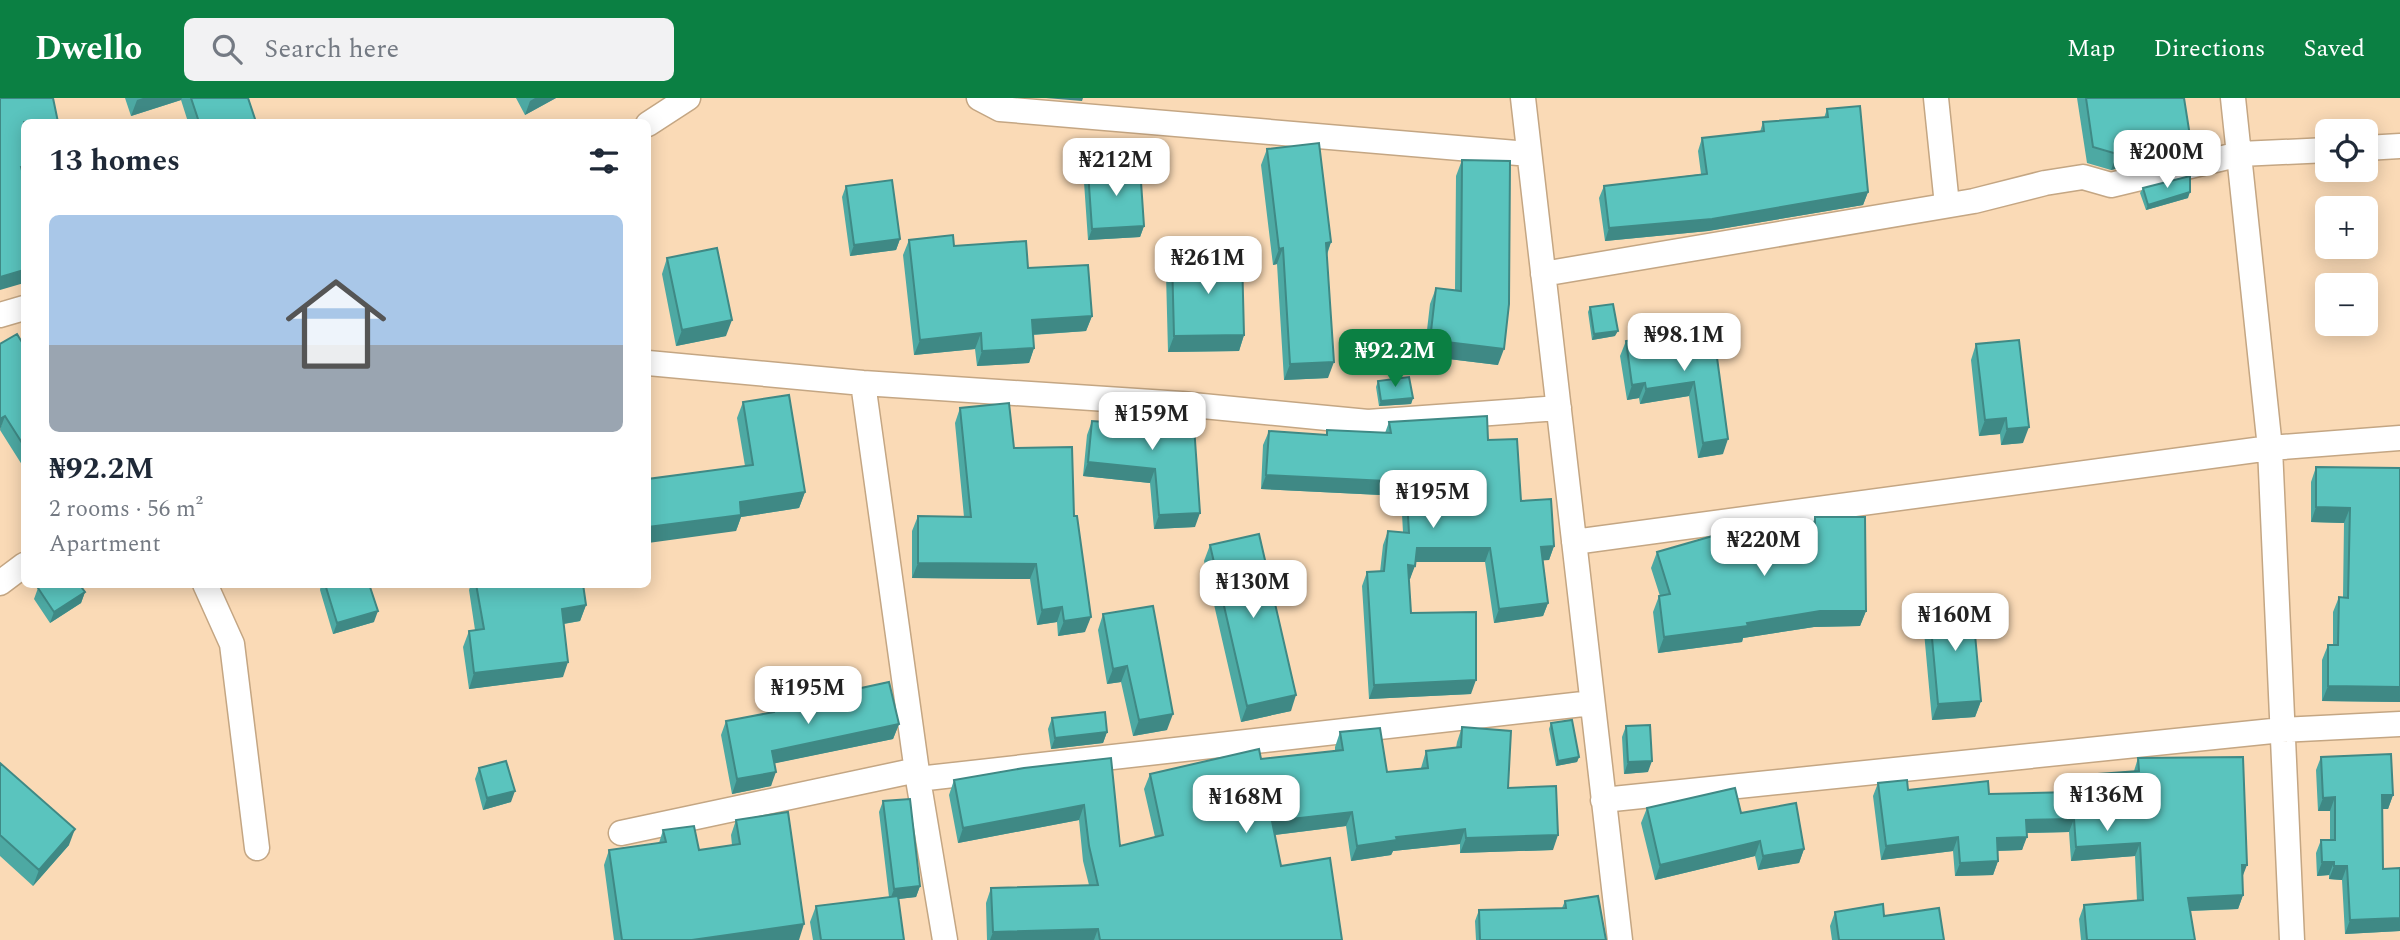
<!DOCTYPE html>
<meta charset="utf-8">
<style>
:root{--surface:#fff;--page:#f2f2f3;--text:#1f2937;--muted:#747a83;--accent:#0b8043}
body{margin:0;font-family:Spectral,serif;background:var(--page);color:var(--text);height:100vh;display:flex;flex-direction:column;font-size:26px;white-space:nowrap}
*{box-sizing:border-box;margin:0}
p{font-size:23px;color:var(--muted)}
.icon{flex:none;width:38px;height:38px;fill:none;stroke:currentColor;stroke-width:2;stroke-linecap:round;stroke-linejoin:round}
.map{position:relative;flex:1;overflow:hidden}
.side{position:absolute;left:21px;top:21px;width:630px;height:469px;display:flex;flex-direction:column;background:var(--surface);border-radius:10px;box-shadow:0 4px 18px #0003}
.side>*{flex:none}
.tools{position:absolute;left:2315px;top:21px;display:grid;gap:14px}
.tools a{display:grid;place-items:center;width:63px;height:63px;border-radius:10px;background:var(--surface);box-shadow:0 4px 18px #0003;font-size:35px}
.price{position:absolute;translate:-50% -60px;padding:0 16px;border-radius:14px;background:#fff;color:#222;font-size:23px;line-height:46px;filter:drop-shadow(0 2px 4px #0008)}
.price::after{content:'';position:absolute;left:50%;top:42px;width:21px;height:16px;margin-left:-10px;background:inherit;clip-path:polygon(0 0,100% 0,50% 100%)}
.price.current{background:var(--accent);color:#fff}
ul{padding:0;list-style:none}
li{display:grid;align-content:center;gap:14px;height:371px;padding:0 28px}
li span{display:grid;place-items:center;height:217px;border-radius:10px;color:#555}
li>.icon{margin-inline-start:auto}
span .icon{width:126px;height:126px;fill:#fffc;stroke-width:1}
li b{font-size:30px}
h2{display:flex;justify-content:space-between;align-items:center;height:84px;padding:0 28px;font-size:30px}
header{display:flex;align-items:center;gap:42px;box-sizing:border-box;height:98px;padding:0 35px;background:var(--accent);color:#fff}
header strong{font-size:33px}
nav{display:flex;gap:38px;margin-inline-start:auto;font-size:24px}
.search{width:490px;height:63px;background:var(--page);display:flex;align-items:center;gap:18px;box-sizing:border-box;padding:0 24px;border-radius:10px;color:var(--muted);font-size:26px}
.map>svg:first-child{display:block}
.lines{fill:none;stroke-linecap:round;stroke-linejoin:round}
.minor-casing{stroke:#c4a683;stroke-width:27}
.minor{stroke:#fff;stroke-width:24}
.wall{fill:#4da9a3}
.shaded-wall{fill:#3f8985}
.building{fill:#5ac4be;stroke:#3f8985;stroke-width:2}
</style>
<header>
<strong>Dwello</strong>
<div class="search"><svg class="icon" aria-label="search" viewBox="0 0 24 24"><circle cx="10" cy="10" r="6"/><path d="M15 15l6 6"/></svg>Search here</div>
<nav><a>Map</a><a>Directions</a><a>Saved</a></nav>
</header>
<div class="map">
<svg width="2400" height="842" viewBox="0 0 2400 842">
<rect width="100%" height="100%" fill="#fadab6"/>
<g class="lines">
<g class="minor-casing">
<path id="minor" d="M979 0 1000 11 1529 56
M1523 0 1620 842
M1936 0 1947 107
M2233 0 2270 350 2292 842
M648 26 688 0
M2366 50 2400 48
M1543 176 1974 103 2045 85 2083 79 2111 87 2240 56 2328 52
M0 217 24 210
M648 265 863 285 1182 306 1368 324 1559 310
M863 285 918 681 1592 605
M1574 444 2270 350 2400 340
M0 485 24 467
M205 486 232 546 257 750
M918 681 945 842
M1603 702 2282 632 2400 626
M621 735 917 672"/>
</g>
<use href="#minor" class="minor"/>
</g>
<path class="wall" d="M125 0H248L256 24H188L181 2 131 18Z
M516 0H556L525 17Z
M2077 0H2184L2190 38 2184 54 2111 72 2087 65Z
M1827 11 1868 94 1863 107 1708 133 1605 143 1599 100 1604 88 1701 76 1698 53 1702 40 1760 34 1763 24 1824 20Z
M1267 51 1331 144 1327 157 1328 280 1284 282 1277 166 1273 167 1261 67Z
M1462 62 1498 267 1424 258 1430 206 1436 190 1455 192 1456 78Z
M1088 73 1144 128 1140 139 1088 142 1084 84Z
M846 88 900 141 896 152 850 158 842 99Z
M2143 90 2188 100 2146 112 2140 95Z
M909 142 954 148 1028 170 1092 218 1086 233 1033 237 1034 250 1029 265 977 268 975 251 914 257 903 157Z
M667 160 726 238 676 248 662 176Z
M1172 160 1244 237 1239 253 1168 254 1166 176Z
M1590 209 1615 238 1592 242 1588 214Z
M1713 230 1723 356 1698 360 1689 298 1640 306 1639 300 1627 302 1620 258 1626 243Z
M24 245V370L0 332 23 246Z
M1976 246 2023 345 2001 347 2000 336 1979 338 1971 262Z
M1378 283 1413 300 1411 306 1379 308 1376 289Z
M743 304 805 394 799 410 741 419 736 433 745 368 737 320Z
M1109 304 1131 317 1195 429 1154 431 1150 385 1083 378 1087 337 1092 323 1103 324 1104 318Z
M960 310 1014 350 1074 418 1085 534 1058 538 1057 524 1037 527 1030 481 912 480V433L918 418 964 419 955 325Z
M1389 324 1488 342 1521 403 1554 448 1549 462H1543L1548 505 1543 518 1494 525 1485 464H1415L1410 481H1409L1411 515 1471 596 1369 601 1362 488 1367 474H1380L1383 447 1388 433 1403 434 1401 398 1261 391 1263 347 1269 333 1326 337 1327 332 1385 335Z
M2316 369 2400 370V604L2322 603V562L2328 547H2333V514L2339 499H2343L2344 425 2311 424V384Z
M1815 419 1866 513 1860 528 1814 529 1743 540 1742 544 1658 555 1653 514 1659 498H1660L1651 470 1657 454 1742 447 1809 436Z
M1210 447 1291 613 1241 624 1204 463Z
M321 486H369L374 524 333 536 320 492Z
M471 486H583L586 507 580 523 564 526 563 579 469 591 463 549 469 533 475 532 469 492Z
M38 490 85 494 81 505 50 525 34 501Z
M1929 507 1981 603 1975 619 1932 622 1923 523Z
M1103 516 1167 632 1133 638 1121 584 1107 586 1098 532Z
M773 609 899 626 893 641 775 665 771 688 732 696 721 637 726 623 771 614Z
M1052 620 1107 634 1103 645 1051 651 1048 631Z
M1551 625 1579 659 1577 664 1556 668 1549 631Z
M1626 628 1648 674 1624 676 1622 639Z
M1462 629 1553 752 1460 755V746L1393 753 1391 757 1351 763 1346 728 1275 737 1281 768 1342 842H987L986 805 991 790 1089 787 1083 763 1079 722 958 745 949 697 954 682 1111 660 1120 748 1155 739 1144 691 1150 676 1335 653V649L1340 634 1387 674 1421 670 1426 653 1456 650 1457 644Z
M2321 659 2393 697 2388 711H2383V771L2400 770V833L2345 836 2342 782 2329 781V777L2317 778 2316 755 2321 742H2330V713H2318L2316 672Z
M2138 660 2243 778V797L2238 811 2190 813 2195 842H2081L2079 821 2084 807 2137 803 2135 758 2071 763 2069 734 2027 735 2022 752 1997 753 1998 763 1993 777 1955 778 1953 753 1881 762 1873 698 1878 685 1908 692 1989 696 2066 694V691L2071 678 2134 673Z
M0 665 69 747 33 788 0 758Z
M479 670 511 704 483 712 475 681Z
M883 703 920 788 916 799 898 801 904 842H813L810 824 816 808 889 799 879 714Z
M1647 710 1741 715 1804 751 1799 765 1758 772 1755 758 1655 782 1641 725Z
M736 722 799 842H614L604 767 609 752 659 745 663 732 699 752 732 747 731 737Z
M1565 803 1605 842H1476L1475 823 1479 812 1562 810Z
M1835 814 1884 818 1944 842H1832L1830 828Z"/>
<path class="shaded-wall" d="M143 0H182L181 2 131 18 137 2Z
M535 0H556L525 17 530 3Z
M1046 0H1083L1082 3Z
M2190 38 2184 54 2111 72 2117 56Z
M1868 94 1863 107 1708 133 1605 143 1609 130Z
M2190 94 2188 100 2146 112 2148 107Z
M1144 128 1140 139 1088 142 1092 131Z
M900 141 896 152 850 158 854 147Z
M1331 144 1325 160 1326 145Z
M1283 150 1277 166 1273 167 1279 151Z
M24 172V185L0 192V179Z
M1092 218 1086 233 1027 237 1032 222Z
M732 222 726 238 676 248 682 232Z
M1618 233 1615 238 1592 242 1594 236Z
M981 235 975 251 914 257 920 242Z
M1244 237 1239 253 1168 254 1174 238Z
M1430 242 1504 251 1498 267 1424 258Z
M1034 250 1029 265 977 268 982 253Z
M1334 264 1328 280 1284 282 1290 266Z
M1694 284 1689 298 1640 306 1646 291Z
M1645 285 1639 300 1627 302 1632 287Z
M1413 300 1411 306 1379 308 1381 303Z
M5 318 0 332V321Z
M2006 320 2000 336 1979 338 1985 322Z
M2029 329 2023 345 2001 347 2007 331Z
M1728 341 1723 356 1698 360 1703 345Z
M1088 364 1155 371 1150 385 1083 378Z
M1266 377 1406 384 1401 398 1261 391Z
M805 394 799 410 741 419 736 433 648 445V429L740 404Z
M2316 409 2350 410 2344 425 2311 424Z
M1200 415 1195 429 1154 431 1159 417Z
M1554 448 1549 462 1536 463 1541 449Z
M1417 450H1490L1485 464H1411Z
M918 465 1036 466 1030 481 912 480Z
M1408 467 1415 468 1410 481H1403Z
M85 494 81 505 50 525 54 514Z
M1548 505 1543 518 1494 525 1499 511Z
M586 507 580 523 556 527 562 511Z
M1062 509 1057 524 1037 527 1042 512Z
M378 513 374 524 333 536 337 525Z
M1820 513H1866L1860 528 1814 529 1743 540 1742 544 1658 555 1664 539Z
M1091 519 1085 534 1058 538 1064 523Z
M568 564 563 579 469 591 474 575Z
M1127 568 1121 584 1107 586 1113 571Z
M1476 582 1471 596 1369 601 1374 587Z
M2328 588 2400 589V604L2322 603Z
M1296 597 1291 613 1241 624 1247 608Z
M1981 603 1975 619 1932 622 1938 606Z
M1173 616 1167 632 1133 638 1139 622Z
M899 626 893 641 767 667 772 653Z
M1107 634 1103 645 1051 651 1055 640Z
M1579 659 1577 664 1556 668 1558 663Z
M1652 663 1648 674 1624 676 1628 664Z
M776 674 771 688 732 696 737 681Z
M515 693 511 704 483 712 487 700Z
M2382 697H2393L2388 711H2377Z
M2335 699 2330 713H2318L2323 700Z
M1084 707 1079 722 958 745 963 730Z
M1352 714 1346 728 1267 738 1272 723Z
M2074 721 2069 734 2022 735 2026 722Z
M75 731 69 747 33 788 39 772Z
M1465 731 1460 746 1393 753 1391 757 1351 763 1357 748 1396 739Z
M1558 737 1553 752 1460 755 1466 740Z
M1958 739 1953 753 1881 762 1886 748Z
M2027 739 2022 752 1992 753 1997 740Z
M1760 743 1755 758 1655 782 1660 767Z
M2140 745 2135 758 2071 763 2076 749Z
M1804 751 1799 765 1758 772 1763 758Z
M1998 763 1993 777 1955 778 1960 765Z
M2322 764H2334L2329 777 2317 778Z
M2242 767H2247L2242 780Z
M2334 768H2347L2342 782 2329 781Z
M920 788 916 799 890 802 894 791Z
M2243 797 2238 811 2183 813 2188 800Z
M2400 820V833L2345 836 2350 822Z
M804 826 799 842H692Z
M1098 831 1094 842H990L993 834Z"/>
<path class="building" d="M0 0H53L58 24H24V68L21 69 24 80V172L0 179Z
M191 0H248L256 24H199Z
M2086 0H2184L2190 38 2117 56 2093 49Z
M1860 8 1868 94 1712 121 1609 130 1604 88 1707 76 1702 40 1764 33 1763 24 1828 19 1827 11Z
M1319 45 1331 144 1326 145 1334 264 1290 266 1283 150 1279 151 1267 51Z
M1462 62 1510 63 1509 206 1504 251 1430 242 1436 190 1461 193Z
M1140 69 1144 128 1092 131 1088 73Z
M2190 78V94L2148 107 2143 90Z
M892 82 900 141 854 147 846 88Z
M953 137 954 148 1026 143 1028 170 1088 167 1092 218 1032 222 1034 250 982 253 981 235 920 242 909 142Z
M717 150 732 222 682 232 667 160Z
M1242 158 1244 237 1174 238 1172 160Z
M1613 206 1618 233 1594 236 1590 209Z
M1713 230 1728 341 1703 345 1694 284 1646 291 1645 285 1632 287 1626 243Z
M17 236 23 246 24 245V348L5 318 0 321V246Z
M2019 242 2029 329 2007 331 2006 320 1985 322 1976 246Z
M1409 279 1413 300 1381 303 1378 283Z
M789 297 805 394 740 404 741 417 648 429V381L753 367 743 304Z
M1109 304 1132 307 1131 317 1193 313 1200 415 1159 417 1155 371 1088 364 1092 323 1106 324Z
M1009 305 1014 350 1072 349 1074 418H1077L1091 519 1064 523 1062 509 1042 512 1036 466 918 465V418L971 419 960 310Z
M1487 318 1488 342 1517 341 1521 403 1551 401 1554 448 1541 449 1548 505 1499 511 1490 450H1417L1415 468 1408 467 1411 515 1476 514V582L1374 587 1367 474 1384 473 1388 433 1409 435 1406 384 1266 377 1269 333 1327 337V332L1391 335 1389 324Z
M2316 369 2400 370V589L2328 588V547H2338L2339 499 2348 500 2350 410 2316 409Z
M1815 419H1865L1866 513H1820L1747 525 1748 528 1664 539 1659 498 1670 496 1657 454 1737 431 1742 447 1815 435Z
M1259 436 1296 597 1247 608 1210 447Z
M43 486H79L85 494 54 514 38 490Z
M325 486H369L378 513 337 525Z
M476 486H583L586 507 562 511 568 564 474 575 469 533 484 531Z
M1972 503 1981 603 1938 606 1929 507Z
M1153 508 1173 616 1139 622 1127 568 1113 571 1103 516Z
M889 584 899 626 772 653 776 674 737 681 726 623 774 614 773 609Z
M1105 614 1107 634 1055 640 1052 620Z
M1572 622 1579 659 1558 663 1551 625Z
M1650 627 1652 663 1628 664 1626 628Z
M1462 629 1511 633 1508 690 1556 688 1558 737 1466 740 1465 731 1396 739 1397 742 1357 748 1352 714 1272 723 1281 768 1330 760 1342 842H1100L1098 831 993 834 991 790 1098 787 1089 748 1084 707 963 730 954 682 1024 670 1111 660 1120 748 1163 737 1150 676 1259 651 1261 661 1343 652 1340 634 1380 630 1387 674 1428 670 1426 653 1461 649Z
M2391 656 2393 697H2382L2383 771 2400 770V820L2350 822 2347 768H2334V764H2322L2321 742H2335V699L2323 700 2321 659Z
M2243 659 2247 767H2242L2243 797 2188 800 2195 842H2087L2084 807 2143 802 2140 745 2076 749 2074 721 2026 722 2027 739 1997 740 1998 763 1960 765 1958 739 1886 748 1878 685 1907 682 1908 692 1988 683 1989 696 2072 694 2071 678 2139 673 2138 660Z
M506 663 515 693 487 700 479 670Z
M0 665 75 731 39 772 0 737Z
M1735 690 1741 715 1796 705 1804 751 1763 758 1760 743 1660 767 1647 710Z
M910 701 920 788 894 791 883 703Z
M788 714 804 826 692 842H622L609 752 666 744 663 732 694 728 699 752 740 746 736 722Z
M898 798 904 842H821L816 808Z
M1598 798 1606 842H1480L1479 812 1566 810 1565 803Z
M1883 806 1884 818 1939 810 1944 842H1839L1835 814Z"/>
</svg>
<div class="tools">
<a><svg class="icon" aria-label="locate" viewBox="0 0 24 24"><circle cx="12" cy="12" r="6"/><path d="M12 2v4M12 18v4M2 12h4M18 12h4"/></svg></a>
<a>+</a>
<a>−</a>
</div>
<b class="price" style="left:2167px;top:92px">₦200M</b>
<b class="price" style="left:1116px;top:100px">₦212M</b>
<b class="price" style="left:1208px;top:198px">₦261M</b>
<b class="price" style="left:1684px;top:275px">₦98.1M</b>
<b class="price current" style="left:1395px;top:291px">₦92.2M</b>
<b class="price" style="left:1152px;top:354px">₦159M</b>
<b class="price" style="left:1433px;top:432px">₦195M</b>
<b class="price" style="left:1764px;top:480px">₦220M</b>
<b class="price" style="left:1253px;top:522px">₦130M</b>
<b class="price" style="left:1955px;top:555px">₦160M</b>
<b class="price" style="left:808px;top:628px">₦195M</b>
<b class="price" style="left:2107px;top:735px">₦136M</b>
<b class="price" style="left:1246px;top:737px">₦168M</b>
<section class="side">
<h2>13 homes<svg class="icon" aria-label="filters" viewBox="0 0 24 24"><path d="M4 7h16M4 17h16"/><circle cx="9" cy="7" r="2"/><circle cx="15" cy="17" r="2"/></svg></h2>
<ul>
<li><span style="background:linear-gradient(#a9c7e8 60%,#9aa5b1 0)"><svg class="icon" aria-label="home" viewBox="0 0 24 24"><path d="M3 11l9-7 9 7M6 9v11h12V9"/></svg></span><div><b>₦92.2M</b><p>2 rooms · 56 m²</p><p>Apartment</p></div></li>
</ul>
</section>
</div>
